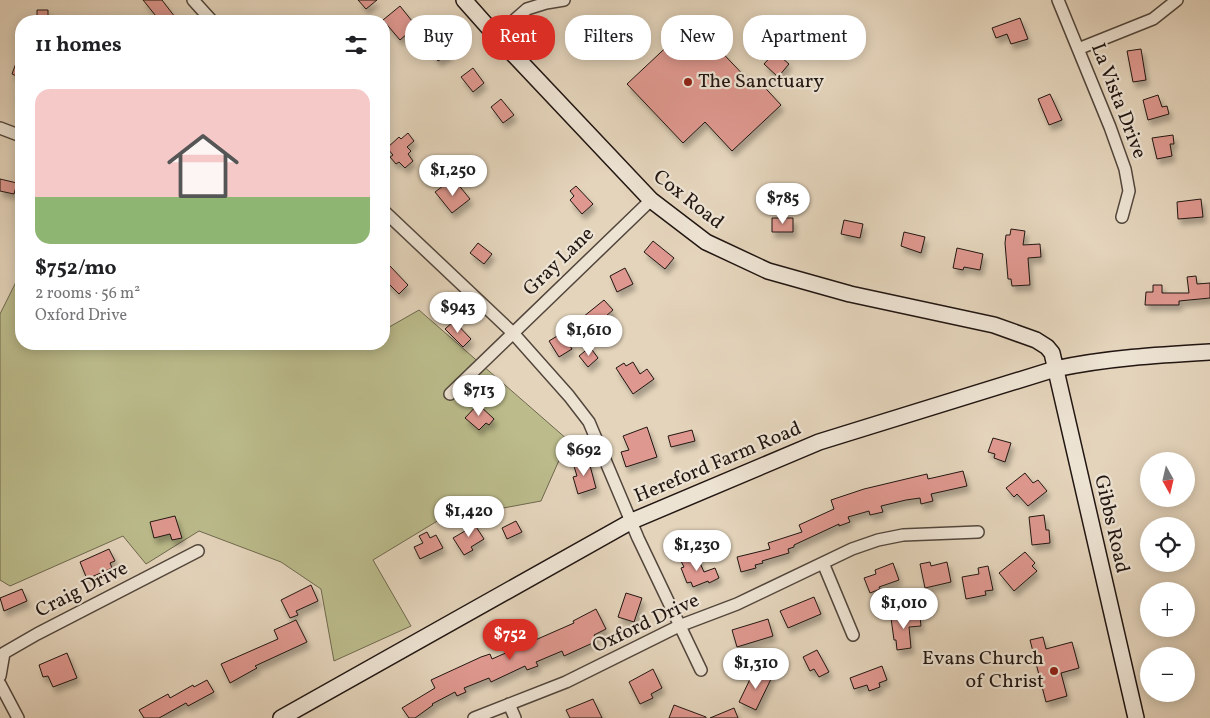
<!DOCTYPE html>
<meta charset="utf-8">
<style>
:root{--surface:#fff;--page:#f6f6f6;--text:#202124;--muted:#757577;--line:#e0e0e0;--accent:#d93025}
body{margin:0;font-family:Vollkorn,serif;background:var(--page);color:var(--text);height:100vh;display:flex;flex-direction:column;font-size:19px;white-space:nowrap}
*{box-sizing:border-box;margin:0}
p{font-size:16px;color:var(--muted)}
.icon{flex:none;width:28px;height:28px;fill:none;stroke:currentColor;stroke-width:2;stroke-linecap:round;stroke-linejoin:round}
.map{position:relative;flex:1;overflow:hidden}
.details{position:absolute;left:15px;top:15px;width:375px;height:335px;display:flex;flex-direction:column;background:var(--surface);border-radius:20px;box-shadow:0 2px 12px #0003}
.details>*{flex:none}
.hud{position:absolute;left:405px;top:15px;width:475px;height:45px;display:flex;gap:10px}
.needle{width:32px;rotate:172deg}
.controls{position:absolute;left:1140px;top:452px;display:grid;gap:10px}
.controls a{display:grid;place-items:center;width:55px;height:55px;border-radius:50%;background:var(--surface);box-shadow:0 2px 12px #0003;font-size:25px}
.price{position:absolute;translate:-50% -42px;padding:0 11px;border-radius:18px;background:#fff;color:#222;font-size:16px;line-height:32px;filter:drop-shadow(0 1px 2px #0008)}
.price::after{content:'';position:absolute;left:50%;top:30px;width:15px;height:11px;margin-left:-8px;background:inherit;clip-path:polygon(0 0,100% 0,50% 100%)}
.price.active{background:var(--accent);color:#fff}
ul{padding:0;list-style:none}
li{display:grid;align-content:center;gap:10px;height:265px;padding:0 20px}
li+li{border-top:1px solid var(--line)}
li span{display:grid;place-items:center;height:155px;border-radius:15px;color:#555}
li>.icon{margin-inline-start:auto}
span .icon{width:90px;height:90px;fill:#fffc;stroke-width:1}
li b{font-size:21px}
h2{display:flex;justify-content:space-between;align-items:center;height:60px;padding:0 20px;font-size:21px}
.chip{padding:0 18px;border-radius:20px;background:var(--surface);box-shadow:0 2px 12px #0003;font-size:18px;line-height:45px}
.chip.active{background:var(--accent);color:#fff}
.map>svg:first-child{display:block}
.green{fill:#bbbb8b;stroke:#6e684e}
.building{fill:#df988f;stroke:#211612;filter:url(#shadow)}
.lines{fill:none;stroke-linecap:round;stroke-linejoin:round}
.street-casing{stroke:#52463c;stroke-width:14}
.secondary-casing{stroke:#211612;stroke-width:18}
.street{stroke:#ede3d3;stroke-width:11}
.secondary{stroke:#ede3d3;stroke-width:15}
.poi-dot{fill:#8f2418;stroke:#ede3d3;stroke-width:2}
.labels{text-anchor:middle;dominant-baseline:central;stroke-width:4.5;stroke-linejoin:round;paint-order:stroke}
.poi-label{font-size:20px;fill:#211612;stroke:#ede3d3;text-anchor:start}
.street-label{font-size:20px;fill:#211612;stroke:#ede3d3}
</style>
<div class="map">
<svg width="1210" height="718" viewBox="0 0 1210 718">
<defs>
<filter id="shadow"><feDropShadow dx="3" dy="5.5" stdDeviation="2.5" flood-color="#0004"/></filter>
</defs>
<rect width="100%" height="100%" fill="#e4d4bb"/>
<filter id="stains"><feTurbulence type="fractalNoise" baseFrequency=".004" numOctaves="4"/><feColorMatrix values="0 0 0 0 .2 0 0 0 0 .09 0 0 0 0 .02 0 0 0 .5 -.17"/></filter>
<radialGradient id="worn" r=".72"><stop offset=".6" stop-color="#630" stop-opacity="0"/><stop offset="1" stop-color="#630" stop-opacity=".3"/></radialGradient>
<path class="green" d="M21 259V344H349L352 347 358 344H384V330L419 310 568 440 541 501 439 520 373 560 411 626 334 661 321 589 281 562 199 531 146 564 123 536 10 586 0 580V314L17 280Z"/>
<path class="building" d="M143 0H162L178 21H160Z
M358 0H377L366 9Z
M400 6 416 26 400 40 383 20Z
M37 10H48V21H37Z
M1020 18 1028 39 1011 44 1007 34 996 38 992 28Z
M693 22 752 84 757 79 781 105 732 151 705 122 683 143 627 84Z
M438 36 450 54 438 61 426 43Z
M1141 49 1146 80 1133 82 1127 51Z
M20 52H21V78L12 74Z
M775 52 789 64 778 77 764 64Z
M473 68 484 83 473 92 461 77Z
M1050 94 1062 120 1049 125 1038 99Z
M1158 95 1162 107 1167 106 1169 114 1148 120 1143 100Z
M501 99 514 115 503 123 491 107Z
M408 133 414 141 407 147 411 151 408 154 413 161 405 168 399 162 396 164 390 157 393 155 387 148 399 137 401 139Z
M1173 135 1174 144H1170L1172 156 1157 159 1152 138Z
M0 179 17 183 14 194 0 191Z
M447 183 451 188 457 183 470 199 452 213 435 192Z
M576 186 593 204 582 214 570 200 574 196 570 191Z
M1201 199 1203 217 1178 219 1177 202Z
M772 218H793V232H772Z
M844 220 863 224 860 238 841 234Z
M1011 229 1025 231 1023 245 1040 244 1041 257 1028 258 1030 285 1012 286 1011 279H1008L1005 243 1006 235H1010Z
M904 232 925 237 921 253 901 246Z
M653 241 674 258 665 269 644 252Z
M478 243 492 254 484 264 470 253Z
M957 248 983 254 980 270 964 267 963 270 953 268Z
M390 266 408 285 399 294 384 279V272Z
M625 268 633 284 617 292 610 276Z
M1196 276 1197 284 1210 283V298L1179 301V305H1145L1146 292H1153V285H1162V293H1189L1187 277Z
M604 300 613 310 606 316 609 320 603 325 601 323 593 329 583 317Z
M454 321 471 339 463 347 445 329Z
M562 333 572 349 559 357 549 341Z
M590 347 598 358 588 367 579 356Z
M633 362 640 374 647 369 654 379 633 394 616 368 624 363 626 366Z
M478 404 494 419 489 425 486 423 479 430 465 418Z
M647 427 657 457 626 467 621 452 629 450 623 436Z
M692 430 695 441 671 447 668 436Z
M993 438 1011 443 1005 462 994 458 995 454 988 452Z
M588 458 596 488 578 494 573 477 577 476 573 463Z
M963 471 967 486 931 494 933 501 921 504 920 498 906 500 881 506 883 512 870 515 869 511 848 517 850 522 839 526V524L794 545V547L788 549 789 553 762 561 763 563 755 565 756 568 741 572 737 557 770 549 768 543 802 532 799 525 834 509 831 500 864 489 927 474 928 479Z
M1025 473 1033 483 1038 480 1047 491 1028 506 1017 494 1014 497 1006 488Z
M1044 515 1046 530H1049L1050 543 1032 545 1029 517Z
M175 516 182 538 172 540 170 534 154 538 150 522Z
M516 521 522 532 507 539 502 528Z
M473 522 484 539 471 547 473 550 464 555 453 538 465 531 463 528Z
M427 532 430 538 436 535 443 548 420 559 414 547 423 543 419 536Z
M109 549 115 561 110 563 112 568 87 579 80 562Z
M1025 552 1035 563 1032 566 1037 571 1014 591 999 573Z
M696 554 704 572 715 568 719 578 709 583 708 581 693 587 691 582 687 583 681 568 684 567 681 561Z
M930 562 931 566 947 562 951 582 925 588 920 564Z
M893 563 899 580 879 587 880 589 870 593 864 578 876 574 875 570Z
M988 566 993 590 985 591 986 595 966 599 962 577 979 574 978 568Z
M311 585 318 601 296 611 298 615 290 618 281 600Z
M22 589 27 601 4 611 0 598Z
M626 593 642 598 634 622 618 617Z
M814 597 821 614 788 628 780 611Z
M596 609 606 629 594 635 597 641 564 656 562 651 536 662 538 666 527 670 525 666 491 682 489 678 464 688 466 692 457 696 455 692 432 704 433 705 415 718H409L402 708 435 688 431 680 481 657 490 654 492 659 574 623 573 621Z
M920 616 921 626 909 627 911 648 897 650 896 640H894L891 618Z
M768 619 773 636 737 647 732 630Z
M296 620 307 642 255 666 257 668 230 683 221 664 278 639 274 630Z
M1043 637 1046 649 1072 642 1079 668 1061 673 1067 696 1046 702 1030 640Z
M817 650 829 672 819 677 814 669 810 671 803 657Z
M67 653 77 678 53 687 48 676 43 677 39 665Z
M882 666 887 680 879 683 880 687 869 691 867 685 854 689 850 678Z
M653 669 662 688 651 694 653 698 640 704 629 682Z
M755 669 772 677 756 710 739 702Z
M207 680 214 692 188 706 186 703 159 718H144L139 710 168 694 170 698 193 685 194 687Z
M593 699 602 718H570L566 710Z
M674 705 706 717V718H669Z
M734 708 738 718H710Z"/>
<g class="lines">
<g class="street-casing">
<path id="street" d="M193 0 212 21
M1058 0 1110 127 1125 169 1129 191 1122 217
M496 36 527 9 546 3 564 0
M1078 49 1153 19 1177 0
M0 128 21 136
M384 211 513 333 569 396 589 422 638 538 701 670
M450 394 651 200
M823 563 853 635
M0 676 4 653 37 634 198 551
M0 684 18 718
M509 704 515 718
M474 718 566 682 679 626 737 604 852 549 878 540 903 535 978 532"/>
</g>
<g class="secondary-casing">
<path id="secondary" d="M464 0 496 36 651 200 706 242 768 271 850 294 994 325 1036 340 1047 347 1052 353 1136 718
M281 718 632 521 819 442 1055 369C1106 358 1158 355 1210 352"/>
</g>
<use href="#street" class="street"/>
<use href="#secondary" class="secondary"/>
</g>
<g class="poi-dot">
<circle cx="688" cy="82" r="5"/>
<circle cx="1054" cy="671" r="5"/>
</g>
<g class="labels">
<g class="poi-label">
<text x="698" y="82">The Sanctuary</text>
<text x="1044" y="659" text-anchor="end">Evans Church<tspan x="1044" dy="23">of Christ</tspan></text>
</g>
<g class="street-label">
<text transform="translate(1118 101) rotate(69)">La Vista Drive</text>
<text transform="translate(688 200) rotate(38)">Cox Road</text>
<text transform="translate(559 262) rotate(-44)">Gray Lane</text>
<text transform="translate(718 463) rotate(-23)">Hereford Farm Road</text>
<text transform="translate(1111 524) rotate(77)">Gibbs Road</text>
<text transform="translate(82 590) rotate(-27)">Craig Drive</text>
<text transform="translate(646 624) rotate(-25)">Oxford Drive</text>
</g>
</g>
<rect width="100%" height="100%" filter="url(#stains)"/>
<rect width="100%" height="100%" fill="url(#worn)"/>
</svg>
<div class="controls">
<a><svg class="needle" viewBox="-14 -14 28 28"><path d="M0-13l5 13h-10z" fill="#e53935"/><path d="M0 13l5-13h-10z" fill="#757577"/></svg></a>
<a><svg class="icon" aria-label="locate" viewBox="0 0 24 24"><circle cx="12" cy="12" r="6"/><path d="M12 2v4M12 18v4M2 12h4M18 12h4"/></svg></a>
<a>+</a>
<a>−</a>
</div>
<b class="price" style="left:453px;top:197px">$1,250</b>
<b class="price" style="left:783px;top:225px">$785</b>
<b class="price" style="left:458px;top:334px">$943</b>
<b class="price" style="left:589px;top:357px">$1,610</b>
<b class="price" style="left:479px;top:417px">$713</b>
<b class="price" style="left:584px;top:477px">$692</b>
<b class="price" style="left:469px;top:538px">$1,420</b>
<b class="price" style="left:697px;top:572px">$1,230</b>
<b class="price" style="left:904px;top:630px">$1,010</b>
<b class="price active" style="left:510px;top:661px">$752</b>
<b class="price" style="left:756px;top:690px">$1,310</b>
<div class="hud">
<a class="chip">Buy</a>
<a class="chip active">Rent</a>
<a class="chip">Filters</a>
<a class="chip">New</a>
<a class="chip">Apartment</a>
</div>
<section class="details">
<h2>11 homes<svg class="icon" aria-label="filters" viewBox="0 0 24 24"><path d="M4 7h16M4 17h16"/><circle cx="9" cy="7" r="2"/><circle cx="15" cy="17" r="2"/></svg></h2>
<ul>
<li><span style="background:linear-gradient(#f6c9c9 70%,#8fb573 0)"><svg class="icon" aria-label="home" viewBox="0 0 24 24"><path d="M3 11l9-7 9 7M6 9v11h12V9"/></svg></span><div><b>$752/mo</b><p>2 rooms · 56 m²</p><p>Oxford Drive</p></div></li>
</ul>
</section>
</div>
